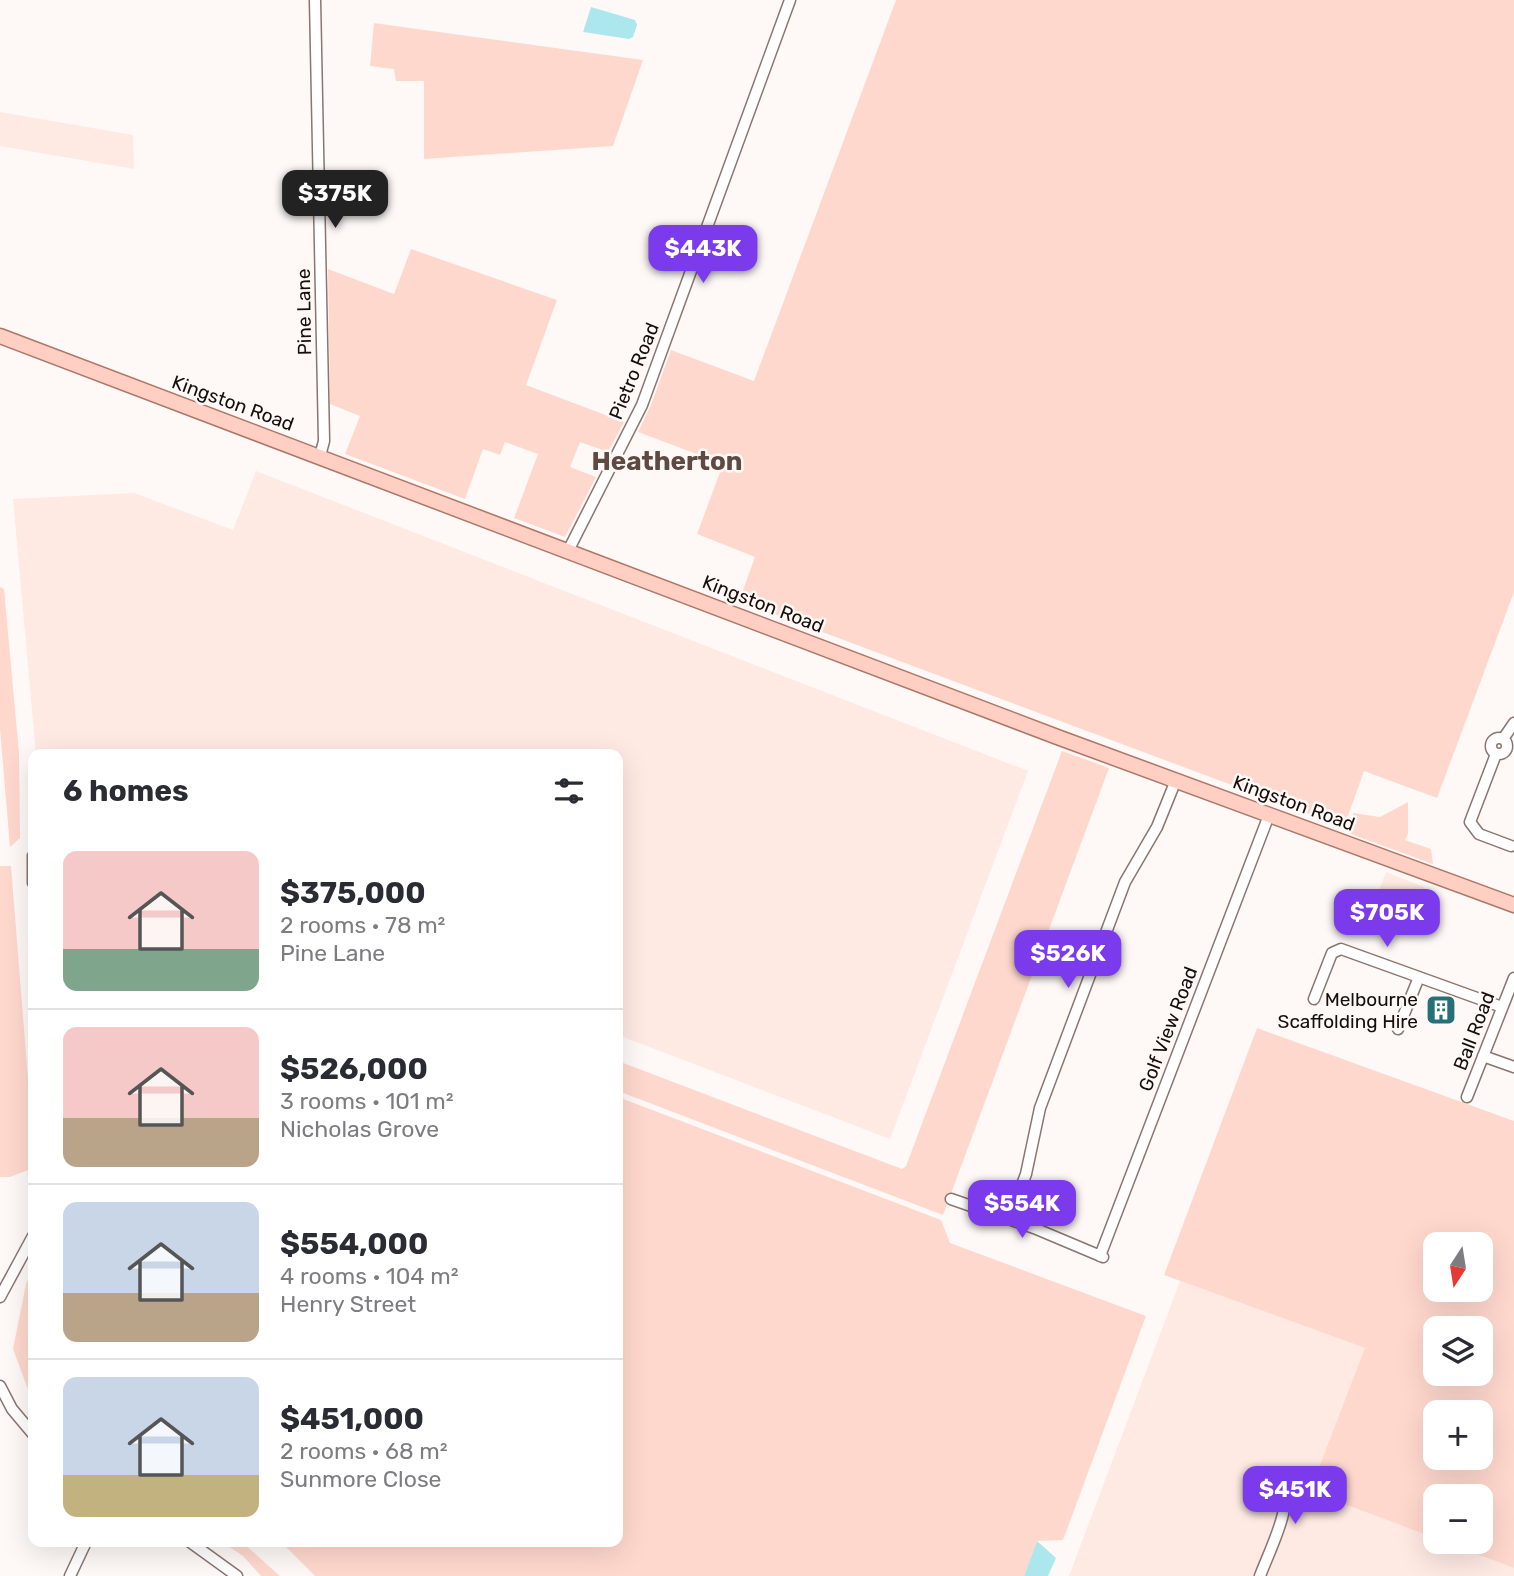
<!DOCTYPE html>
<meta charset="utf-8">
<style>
:root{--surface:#fff;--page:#f7f7f7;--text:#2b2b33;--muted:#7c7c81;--line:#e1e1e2;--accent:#7c3aed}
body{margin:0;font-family:Rubik,sans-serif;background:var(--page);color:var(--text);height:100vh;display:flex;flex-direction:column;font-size:26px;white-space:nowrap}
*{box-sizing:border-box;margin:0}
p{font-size:23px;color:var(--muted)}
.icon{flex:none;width:38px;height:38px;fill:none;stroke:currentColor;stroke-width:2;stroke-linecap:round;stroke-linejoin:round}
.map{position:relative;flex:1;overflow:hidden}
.panel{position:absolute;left:28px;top:749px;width:595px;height:798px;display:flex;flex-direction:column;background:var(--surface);border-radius:14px;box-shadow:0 7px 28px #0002}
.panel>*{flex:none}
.needle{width:46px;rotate:192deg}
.fabs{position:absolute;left:1423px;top:1232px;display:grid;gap:14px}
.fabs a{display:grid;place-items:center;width:70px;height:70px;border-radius:14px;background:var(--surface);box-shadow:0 7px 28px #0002;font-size:35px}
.price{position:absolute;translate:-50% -60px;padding:0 16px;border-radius:14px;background:var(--accent);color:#fff;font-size:23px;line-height:46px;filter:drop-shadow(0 2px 4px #0008)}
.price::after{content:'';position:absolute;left:50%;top:42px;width:21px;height:16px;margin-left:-10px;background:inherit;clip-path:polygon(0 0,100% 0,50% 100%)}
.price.current{background:#222;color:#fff}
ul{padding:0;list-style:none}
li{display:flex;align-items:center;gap:21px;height:175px;padding:0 35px}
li+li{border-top:2px solid var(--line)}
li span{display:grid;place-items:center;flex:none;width:196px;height:140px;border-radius:14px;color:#555}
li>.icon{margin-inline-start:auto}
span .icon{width:84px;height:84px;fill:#fffc;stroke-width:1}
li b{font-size:30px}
h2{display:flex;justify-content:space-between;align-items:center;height:84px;padding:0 35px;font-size:30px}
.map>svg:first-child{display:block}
.built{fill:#fee9e3}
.green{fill:#ffd8cd;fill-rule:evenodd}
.water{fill:#abe7ed}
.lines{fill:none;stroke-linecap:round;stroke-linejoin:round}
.minor-casing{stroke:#8c756f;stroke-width:13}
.major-casing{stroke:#ad7768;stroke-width:17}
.minor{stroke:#fff;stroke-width:10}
.major{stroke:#fecfc2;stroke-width:14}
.labels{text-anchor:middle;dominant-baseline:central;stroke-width:5;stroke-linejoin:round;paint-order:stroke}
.street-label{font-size:19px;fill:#160e0b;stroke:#fef9f7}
.poi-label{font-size:19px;fill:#160e0b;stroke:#fef9f7;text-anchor:end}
.district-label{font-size:26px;font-weight:bold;fill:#5e4943;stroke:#fef9f7}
</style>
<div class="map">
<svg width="1514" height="1576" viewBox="0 0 1514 1576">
<rect width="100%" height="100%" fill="#fef9f7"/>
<path class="built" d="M0 112 133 135 134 169 0 146Z
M256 471 1028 771 890 1139 618 1035V754H36L13 499 134 493 233 530Z
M1386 872 1424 887 1408 931 1369 917Z
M1180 1281 1365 1348 1435 1542H1444L1514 1568V1576H1069Z"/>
<path class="green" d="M896 0H1514V592L1437 798 1364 771 1344 827 739 601 755 557 697 534 723 464 638 432 651 405 671 350 754 381Z
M374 23 643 60 613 146 424 159V81H396L394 69 370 66Z
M411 249 557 300 526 385 624 422 608 452 580 442 570 467 596 477 565 537 514 518 538 454 505 442 500 455 483 449 465 499 345 454 360 416 330 404 328 269 394 294Z
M0 587 4 589 19 753 20 838 10 847 0 729Z
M1062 751 1109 768 943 1215 618 1091V1061L902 1169 906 1166Z
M1408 802V834L1405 840 1431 849 1433 864 1351 834 1353 813 1380 817Z
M0 866H11L33 1141V1168L10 1177H0Z
M1257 1028 1514 1121V1568L1444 1542H1480V1496H1435V1538L1310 1491 1365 1348 1164 1275ZM1435 1244H1480V1290H1435ZM1480 1328V1374H1435V1328ZM1435 1412H1480V1458H1435Z
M618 1097 941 1220 950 1243 1146 1316 1063 1540 1037 1541 1024 1576H315L281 1542H618Z
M33 1269V1403L13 1349 26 1284Z
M222 1542H242L280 1576H261L243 1556Z"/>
<path class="water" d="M591 7 635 20 637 25 633 37 629 39 583 32Z
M1037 1541 1056 1558 1048 1576H1024Z"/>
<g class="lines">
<g class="minor-casing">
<path id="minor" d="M315 0 324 441 320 456
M568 551 642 405 790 0
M1491 746a8 8 0 1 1 16 0a8 8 0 1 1-16 0Z
M1503 739 1514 723
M1496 754 1470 822 1479 834 1511 846
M33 856V883
M1314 999 1332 953 1341 949 1502 1007
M1398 1029 1419 977
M1483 1056 1514 1067
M1467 1097 1514 978
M951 1199 1034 1228 1103 1257
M1009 1219 1026 1174 1040 1108 1125 882 1157 827 1176 780
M1100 1256 1269 815
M0 1297 33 1236
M0 1386 12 1409 33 1434
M190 1542 237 1576
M70 1576 86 1542
M1260 1576C1270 1549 1295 1503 1282 1476"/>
</g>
<g class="major-casing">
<path id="major" d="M0 336 1060 738 1514 905"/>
</g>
<use href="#minor" class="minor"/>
<use href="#major" class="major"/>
</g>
<defs>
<g id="building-square" transform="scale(1.575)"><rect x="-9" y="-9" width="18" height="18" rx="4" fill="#267077" stroke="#fef9f7"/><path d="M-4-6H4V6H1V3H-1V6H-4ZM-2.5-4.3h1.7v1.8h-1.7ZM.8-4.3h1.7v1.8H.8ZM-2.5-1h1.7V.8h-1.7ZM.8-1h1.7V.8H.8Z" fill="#fff"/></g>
</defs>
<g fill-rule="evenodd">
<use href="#building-square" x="1441" y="1010"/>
</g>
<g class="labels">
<g class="street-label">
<text transform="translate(304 312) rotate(-91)">Pine Lane</text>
<text transform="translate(634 371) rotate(-68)">Pietro Road</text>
<text transform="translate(233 403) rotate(20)">Kingston Road</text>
<text transform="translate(763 604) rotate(21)">Kingston Road</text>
<text transform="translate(1294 803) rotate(20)">Kingston Road</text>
<text transform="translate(1168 1029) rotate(-69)">Golf View Road</text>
<text transform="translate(1474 1031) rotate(-69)">Ball Road</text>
</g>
<g class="poi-label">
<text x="1418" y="999">Melbourne<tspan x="1418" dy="22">Scaffolding Hire</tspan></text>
</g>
<g class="district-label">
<text x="667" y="461">Heatherton</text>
</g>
</g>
</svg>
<div class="fabs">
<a><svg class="needle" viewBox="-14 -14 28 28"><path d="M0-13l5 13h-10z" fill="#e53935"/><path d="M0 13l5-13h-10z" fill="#7c7c81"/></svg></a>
<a><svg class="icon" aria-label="layers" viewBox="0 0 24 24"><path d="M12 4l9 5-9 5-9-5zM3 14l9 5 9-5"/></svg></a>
<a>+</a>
<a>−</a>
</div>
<b class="price current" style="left:335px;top:230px">$375K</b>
<b class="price" style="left:703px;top:285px">$443K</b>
<b class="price" style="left:1387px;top:949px">$705K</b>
<b class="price" style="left:1068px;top:990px">$526K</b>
<b class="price" style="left:1022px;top:1240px">$554K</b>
<b class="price" style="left:1295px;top:1526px">$451K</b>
<section class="panel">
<h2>6 homes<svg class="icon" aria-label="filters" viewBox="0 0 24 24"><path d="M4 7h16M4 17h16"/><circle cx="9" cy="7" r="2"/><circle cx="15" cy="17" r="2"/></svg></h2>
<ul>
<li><span style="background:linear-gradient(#f6c9c9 70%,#7fa58c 0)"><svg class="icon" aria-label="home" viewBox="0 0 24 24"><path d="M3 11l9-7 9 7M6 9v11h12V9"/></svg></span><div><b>$375,000</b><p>2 rooms · 78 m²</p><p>Pine Lane</p></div></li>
<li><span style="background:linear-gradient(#f6c9c9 65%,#b9a48a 0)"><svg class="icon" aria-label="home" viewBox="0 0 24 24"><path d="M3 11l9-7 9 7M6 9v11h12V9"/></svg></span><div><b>$526,000</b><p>3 rooms · 101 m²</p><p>Nicholas Grove</p></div></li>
<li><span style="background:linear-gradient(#c9d6e8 65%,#b9a48a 0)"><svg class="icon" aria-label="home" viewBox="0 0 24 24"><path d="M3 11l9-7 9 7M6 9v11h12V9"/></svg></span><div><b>$554,000</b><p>4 rooms · 104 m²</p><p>Henry Street</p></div></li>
<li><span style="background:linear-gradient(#c9d6e8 70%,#c2b280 0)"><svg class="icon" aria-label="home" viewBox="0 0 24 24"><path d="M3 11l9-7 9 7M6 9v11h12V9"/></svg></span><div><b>$451,000</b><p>2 rooms · 68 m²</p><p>Sunmore Close</p></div></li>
</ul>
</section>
</div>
